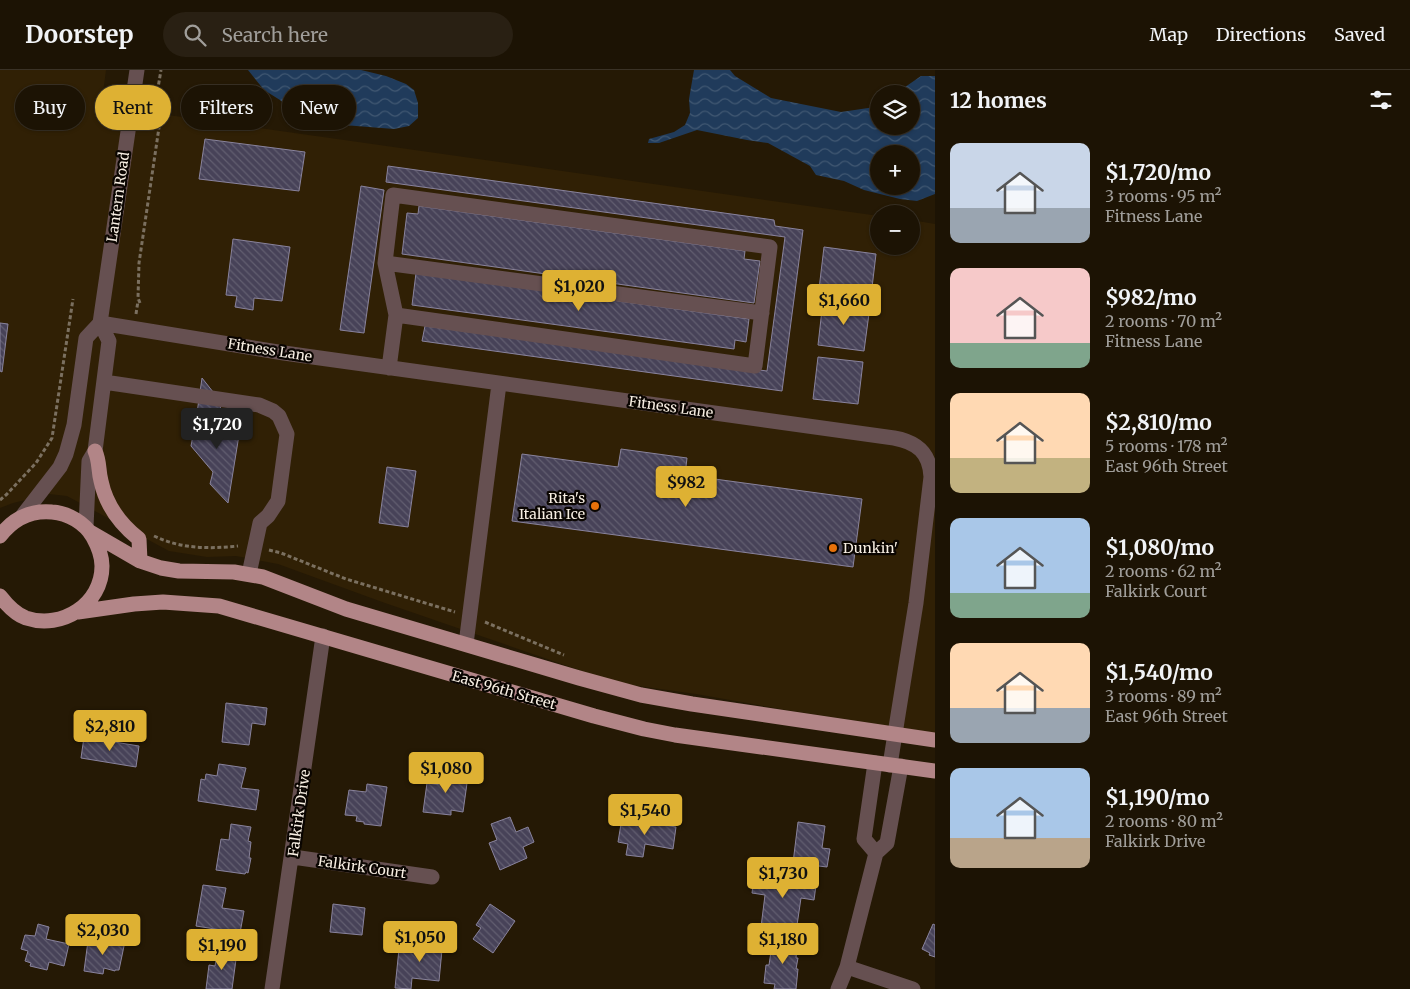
<!DOCTYPE html>
<meta charset="utf-8">
<style>
:root{--surface:#1c1304;--page:#292013;--text:#f1f3f6;--muted:#a09e9a;--line:#3a3226;--accent:#deb133}
body{margin:0;font-family:Merriweather,serif;background:var(--page);color:var(--text);height:100vh;display:flex;flex-direction:column;font-size:19px;white-space:nowrap}
*{box-sizing:border-box;margin:0}
p{font-size:16px;color:var(--muted)}
.icon{flex:none;width:28px;height:28px;fill:none;stroke:currentColor;stroke-width:2;stroke-linecap:round;stroke-linejoin:round}
.map{position:relative;flex:1;overflow:hidden}
.panel{display:flex;flex-direction:column;background:var(--surface);width:475px}
.panel>*{flex:none}
.top-card{position:absolute;left:15px;top:15px;width:475px;height:45px;display:flex;gap:10px}
.controls{position:absolute;left:870px;top:15px;display:grid;gap:10px}
.controls a{display:grid;place-items:center;width:50px;height:50px;border-radius:50%;background:var(--surface);box-shadow:0 1px 4px #0004,0 0 0 1px var(--line);font-size:25px}
.price{position:absolute;translate:-50% -42px;padding:0 11px;border-radius:5px;background:var(--accent);color:#111;font-size:16px;line-height:32px;filter:drop-shadow(0 1px 2px #0008)}
.price::after{content:'';position:absolute;left:50%;top:30px;width:15px;height:11px;margin-left:-8px;background:inherit;clip-path:polygon(0 0,100% 0,50% 100%)}
.price.on{background:#222;color:#fff}
ul{padding:0;list-style:none}
li{display:flex;align-items:center;gap:15px;height:125px;padding:0 15px}
li span{display:grid;place-items:center;flex:none;width:140px;height:100px;border-radius:10px;color:#555}
li>.icon{margin-inline-start:auto}
span .icon{width:60px;height:60px;fill:#fffc;stroke-width:1}
li b{font-size:21px}
h2{display:flex;justify-content:space-between;align-items:center;height:60px;padding:0 15px;font-size:21px}
.pill{padding:0 18px;border-radius:22px;background:var(--surface);box-shadow:0 1px 4px #0004,0 0 0 1px var(--line);font-size:18px;line-height:45px}
.pill.on{background:var(--accent);color:#111}
header{display:flex;align-items:center;gap:30px;box-sizing:border-box;height:70px;padding:0 25px;background:var(--surface);border-bottom:1px solid var(--line)}
header strong{font-size:24px}
nav{display:flex;gap:28px;margin-inline-start:auto;font-size:18px}
.search{width:350px;height:45px;background:var(--page);display:flex;align-items:center;gap:12px;box-sizing:border-box;padding:0 18px;border-radius:28px;color:var(--muted);font-size:19px}
main{display:flex;flex:1;min-height:0}
.map>svg:first-child{display:block}
.built{fill:#302005}
.water{fill:url(#water-waves);fill-rule:evenodd}
.building{fill:url(#building-back-hatch);stroke:#89839d}
.lines{fill:none;stroke-linecap:round;stroke-linejoin:round}
.path{stroke:#7b7060;stroke-width:3;stroke-dasharray:4 2.5;stroke-linecap:butt}
.minor{stroke:#665051;stroke-width:15}
.major{stroke:#b28587;stroke-width:15}
.food-dot{fill:#e8710a;stroke:#0a0501;stroke-width:2}
.labels{text-anchor:middle;dominant-baseline:central;stroke-width:4.5;stroke-linejoin:round;paint-order:stroke}
.street-label{font-size:14px;fill:#f7eee2;stroke:#0a0501}
.poi-label{font-size:14px;fill:#f7eee2;stroke:#0a0501;text-anchor:end}
</style>
<header>
<strong>Doorstep</strong>
<div class="search"><svg class="icon" aria-label="search" viewBox="0 0 24 24"><circle cx="10" cy="10" r="6"/><path d="M15 15l6 6"/></svg>Search here</div>
<nav><a>Map</a><a>Directions</a><a>Saved</a></nav>
</header>
<main>
<div class="map">
<svg width="935" height="919" viewBox="0 0 935 919">
<defs>
<pattern id="water-waves" width="16" height="10" patternUnits="userSpaceOnUse" patternTransform="scale(1.25)"><rect width="16" height="10" fill="#203b5b"/><path d="M0 5q4-4 8 0t8 0" fill="none" stroke="#415872"/></pattern>
<pattern id="building-back-hatch" width="6" height="6" patternUnits="userSpaceOnUse" patternTransform="scale(1.25)"><rect width="6" height="6" fill="#474258"/><path d="M-1 5l2 2M0 0l6 6M5-1l2 2" fill="none" stroke="#625e70"/></pattern>
</defs>
<rect width="100%" height="100%" fill="#251905"/>
<path class="built" d="M0 0H106L101 38 161 44 879 146V176H911V150L935 154V663L786 640 696 624 617 613 385 533 278 494 236 486 207 487 169 481 67 426 49 424 13 433 0 438Z"/>
<path class="water" d="M248 0H361L386 6 406 14 414 20 418 33V48L409 56 394 59 331 54 305 47 291 40 280 30 264 20Z
M694 0H730L735 6 771 28 841 42 875 37 879 34V56H911V24H895L921 6H935V124L917 131 900 129 864 120 844 111 816 105 810 96 768 73 747 70 697 60 659 73H648L649 69 674 62 685 55 690 43 689 29ZM879 84H911V116H879Z"/>
<path class="building" d="M205 69 305 82 299 121 199 109Z
M388 96 774 150 775 156 803 160 782 321 422 271 425 256 767 301 785 167 386 112Z
M361 116 384 120 364 263 340 260Z
M419 136 745 181 744 189 760 191 754 233 402 184 407 143 418 144Z
M233 169 290 177 282 231 254 228 253 240 235 237 237 226 226 225Z
M824 177 876 184 871 226 819 219Z
M416 203 749 249 746 272 735 270 734 279 412 235Z
M823 231 870 236 864 281 818 275Z
M0 253 8 254 2 302 0 301Z
M818 287 863 292 858 334 813 329Z
M202 308 221 332 220 341 225 347 197 343Z
M197 343 225 347 239 365 228 433 210 414 213 402 191 376Z
M621 379 687 388 685 405 862 429 853 497 512 451 522 384 618 397Z
M387 397 416 401 408 457 379 453Z
M226 633 267 638 265 655 252 653 249 675 222 672Z
M84 667 139 676 136 697 81 688Z
M219 694 246 698 241 718 259 720 256 740 198 731 201 709 205 710 206 704 217 706Z
M443 698 455 700V705L468 706 463 742 451 740V745L423 742 427 713 441 715Z
M367 714 387 717 381 756 364 754V752L356 751 357 746 345 745 349 720 366 722Z
M510 747 516 762 528 757 534 772 523 777 527 788 500 800 489 773 497 770 491 754Z
M622 748 676 757 673 779 645 774 643 787 626 785 628 774 618 772Z
M798 752 825 756 822 778 830 779 827 797 793 793Z
M231 754 251 757 248 771 251 772 249 788H251L248 803 246 802 245 804 216 800 221 769 229 770Z
M768 801 817 808 814 830 801 828 796 862 761 857 765 825 752 823 754 807 767 809Z
M203 815 226 818 222 838 244 841 240 863 196 856Z
M333 834 365 838 362 865 330 862Z
M490 834 515 851 493 883 473 869 481 858 476 855Z
M38 854 49 857 46 869 69 874 64 896 49 892 47 900 30 896 31 893 25 891 28 881 21 879 25 865 35 866Z
M933 854 935 855V887L929 885 930 883 922 879Z
M423 867 443 869 439 911 412 908 411 919 395 918 399 879 421 882Z
M773 868 798 871 796 888H798L796 899H798L796 919H774L775 914 764 913 766 895H769Z
M88 871 102 873V871L121 872 124 876 119 900H115V901L104 898 103 904 84 901Z
M218 879 237 882 232 919H206L209 895 215 896Z"/>
<g class="lines">
<path class="path" d="M140 233 138 228 139 193 161 44 157 24 161 0
M136 244 138 231
M0 430 7 424 36 393 52 368 73 229
M154 466C181 479 209 479 238 476
M269 480 281 483 346 509 455 542
M485 552 564 585"/>
<path class="minor" d="M385 193 762 243
M100 253 284 283 894 368C917 372 930 383 931 407L916 533 890 695
M389 298 396 245 385 193 393 125 770 177 755 296 396 245
M104 312 259 335 273 341 279 346 287 364 278 431 268 446 260 453 249 504
M23 445 60 397 66 384 74 355 86 268 100 253
M86 457 89 391 95 381 109 271 100 253 137 0
M466 574 499 314
M875 693 864 769 876 783
M293 787 432 807
M847 897 913 919
M272 919 323 566
M838 919 847 897 876 783 887 773 901 696"/>
<path class="major" d="M95 381C100 392 98 400 101 411 106 435 120 454 139 469L140 491
M90 462 140 491 161 498 179 501 234 502 263 507 346 539 579 608 641 625 692 634 935 670
M0 466C13 449 30 440 52 442 68 443 85 453 93 467 98 476 102 485 102 496 102 534 62 560 26 548 15 544 7 535 0 526
M78 542 134 534 163 532 219 536 594 646 644 659 675 665 935 701"/>
</g>
<g class="food-dot">
<circle cx="595" cy="436" r="5"/>
<circle cx="833" cy="478" r="5"/>
</g>
<g class="labels">
<g class="street-label">
<text transform="translate(118 127) rotate(-82)">Lantern Road</text>
<text transform="translate(270 280) rotate(9)">Fitness Lane</text>
<text transform="translate(671 337) rotate(8)">Fitness Lane</text>
<text transform="translate(504 620) rotate(16)">East 96th Street</text>
<text transform="translate(299 743) rotate(-82)">Falkirk Drive</text>
<text transform="translate(362 797) rotate(8)">Falkirk Court</text>
</g>
<g class="poi-label">
<text x="585" y="428">Rita's<tspan x="585" dy="16">Italian Ice</tspan></text>
<text x="843" y="478" text-anchor="start">Dunkin'</text>
</g>
</g>
</svg>
<div class="controls">
<a><svg class="icon" aria-label="layers" viewBox="0 0 24 24"><path d="M12 4l9 5-9 5-9-5zM3 14l9 5 9-5"/></svg></a>
<a>+</a>
<a>−</a>
</div>
<b class="price" style="left:579px;top:242px">$1,020</b>
<b class="price" style="left:844px;top:256px">$1,660</b>
<b class="price on" style="left:217px;top:380px">$1,720</b>
<b class="price" style="left:686px;top:438px">$982</b>
<b class="price" style="left:110px;top:682px">$2,810</b>
<b class="price" style="left:446px;top:724px">$1,080</b>
<b class="price" style="left:645px;top:766px">$1,540</b>
<b class="price" style="left:783px;top:829px">$1,730</b>
<b class="price" style="left:103px;top:886px">$2,030</b>
<b class="price" style="left:420px;top:893px">$1,050</b>
<b class="price" style="left:783px;top:895px">$1,180</b>
<b class="price" style="left:222px;top:901px">$1,190</b>
<div class="top-card">
<a class="pill">Buy</a>
<a class="pill on">Rent</a>
<a class="pill">Filters</a>
<a class="pill">New</a>
</div>
</div>
<section class="panel">
<h2>12 homes<svg class="icon" aria-label="filters" viewBox="0 0 24 24"><path d="M4 7h16M4 17h16"/><circle cx="9" cy="7" r="2"/><circle cx="15" cy="17" r="2"/></svg></h2>
<ul>
<li><span style="background:linear-gradient(#c9d6e8 65%,#9aa5b1 0)"><svg class="icon" aria-label="home" viewBox="0 0 24 24"><path d="M3 11l9-7 9 7M6 9v11h12V9"/></svg></span><div><b>$1,720/mo</b><p>3 rooms · 95 m²</p><p>Fitness Lane</p></div></li>
<li><span style="background:linear-gradient(#f6c9c9 75%,#7fa58c 0)"><svg class="icon" aria-label="home" viewBox="0 0 24 24"><path d="M3 11l9-7 9 7M6 9v11h12V9"/></svg></span><div><b>$982/mo</b><p>2 rooms · 70 m²</p><p>Fitness Lane</p></div></li>
<li><span style="background:linear-gradient(#ffd9b3 65%,#c2b280 0)"><svg class="icon" aria-label="home" viewBox="0 0 24 24"><path d="M3 11l9-7 9 7M6 9v11h12V9"/></svg></span><div><b>$2,810/mo</b><p>5 rooms · 178 m²</p><p>East 96th Street</p></div></li>
<li><span style="background:linear-gradient(#a9c7e8 75%,#7fa58c 0)"><svg class="icon" aria-label="home" viewBox="0 0 24 24"><path d="M3 11l9-7 9 7M6 9v11h12V9"/></svg></span><div><b>$1,080/mo</b><p>2 rooms · 62 m²</p><p>Falkirk Court</p></div></li>
<li><span style="background:linear-gradient(#ffd9b3 65%,#9aa5b1 0)"><svg class="icon" aria-label="home" viewBox="0 0 24 24"><path d="M3 11l9-7 9 7M6 9v11h12V9"/></svg></span><div><b>$1,540/mo</b><p>3 rooms · 89 m²</p><p>East 96th Street</p></div></li>
<li><span style="background:linear-gradient(#a9c7e8 70%,#b9a48a 0)"><svg class="icon" aria-label="home" viewBox="0 0 24 24"><path d="M3 11l9-7 9 7M6 9v11h12V9"/></svg></span><div><b>$1,190/mo</b><p>2 rooms · 80 m²</p><p>Falkirk Drive</p></div></li>
</ul>
</section>
</main>
